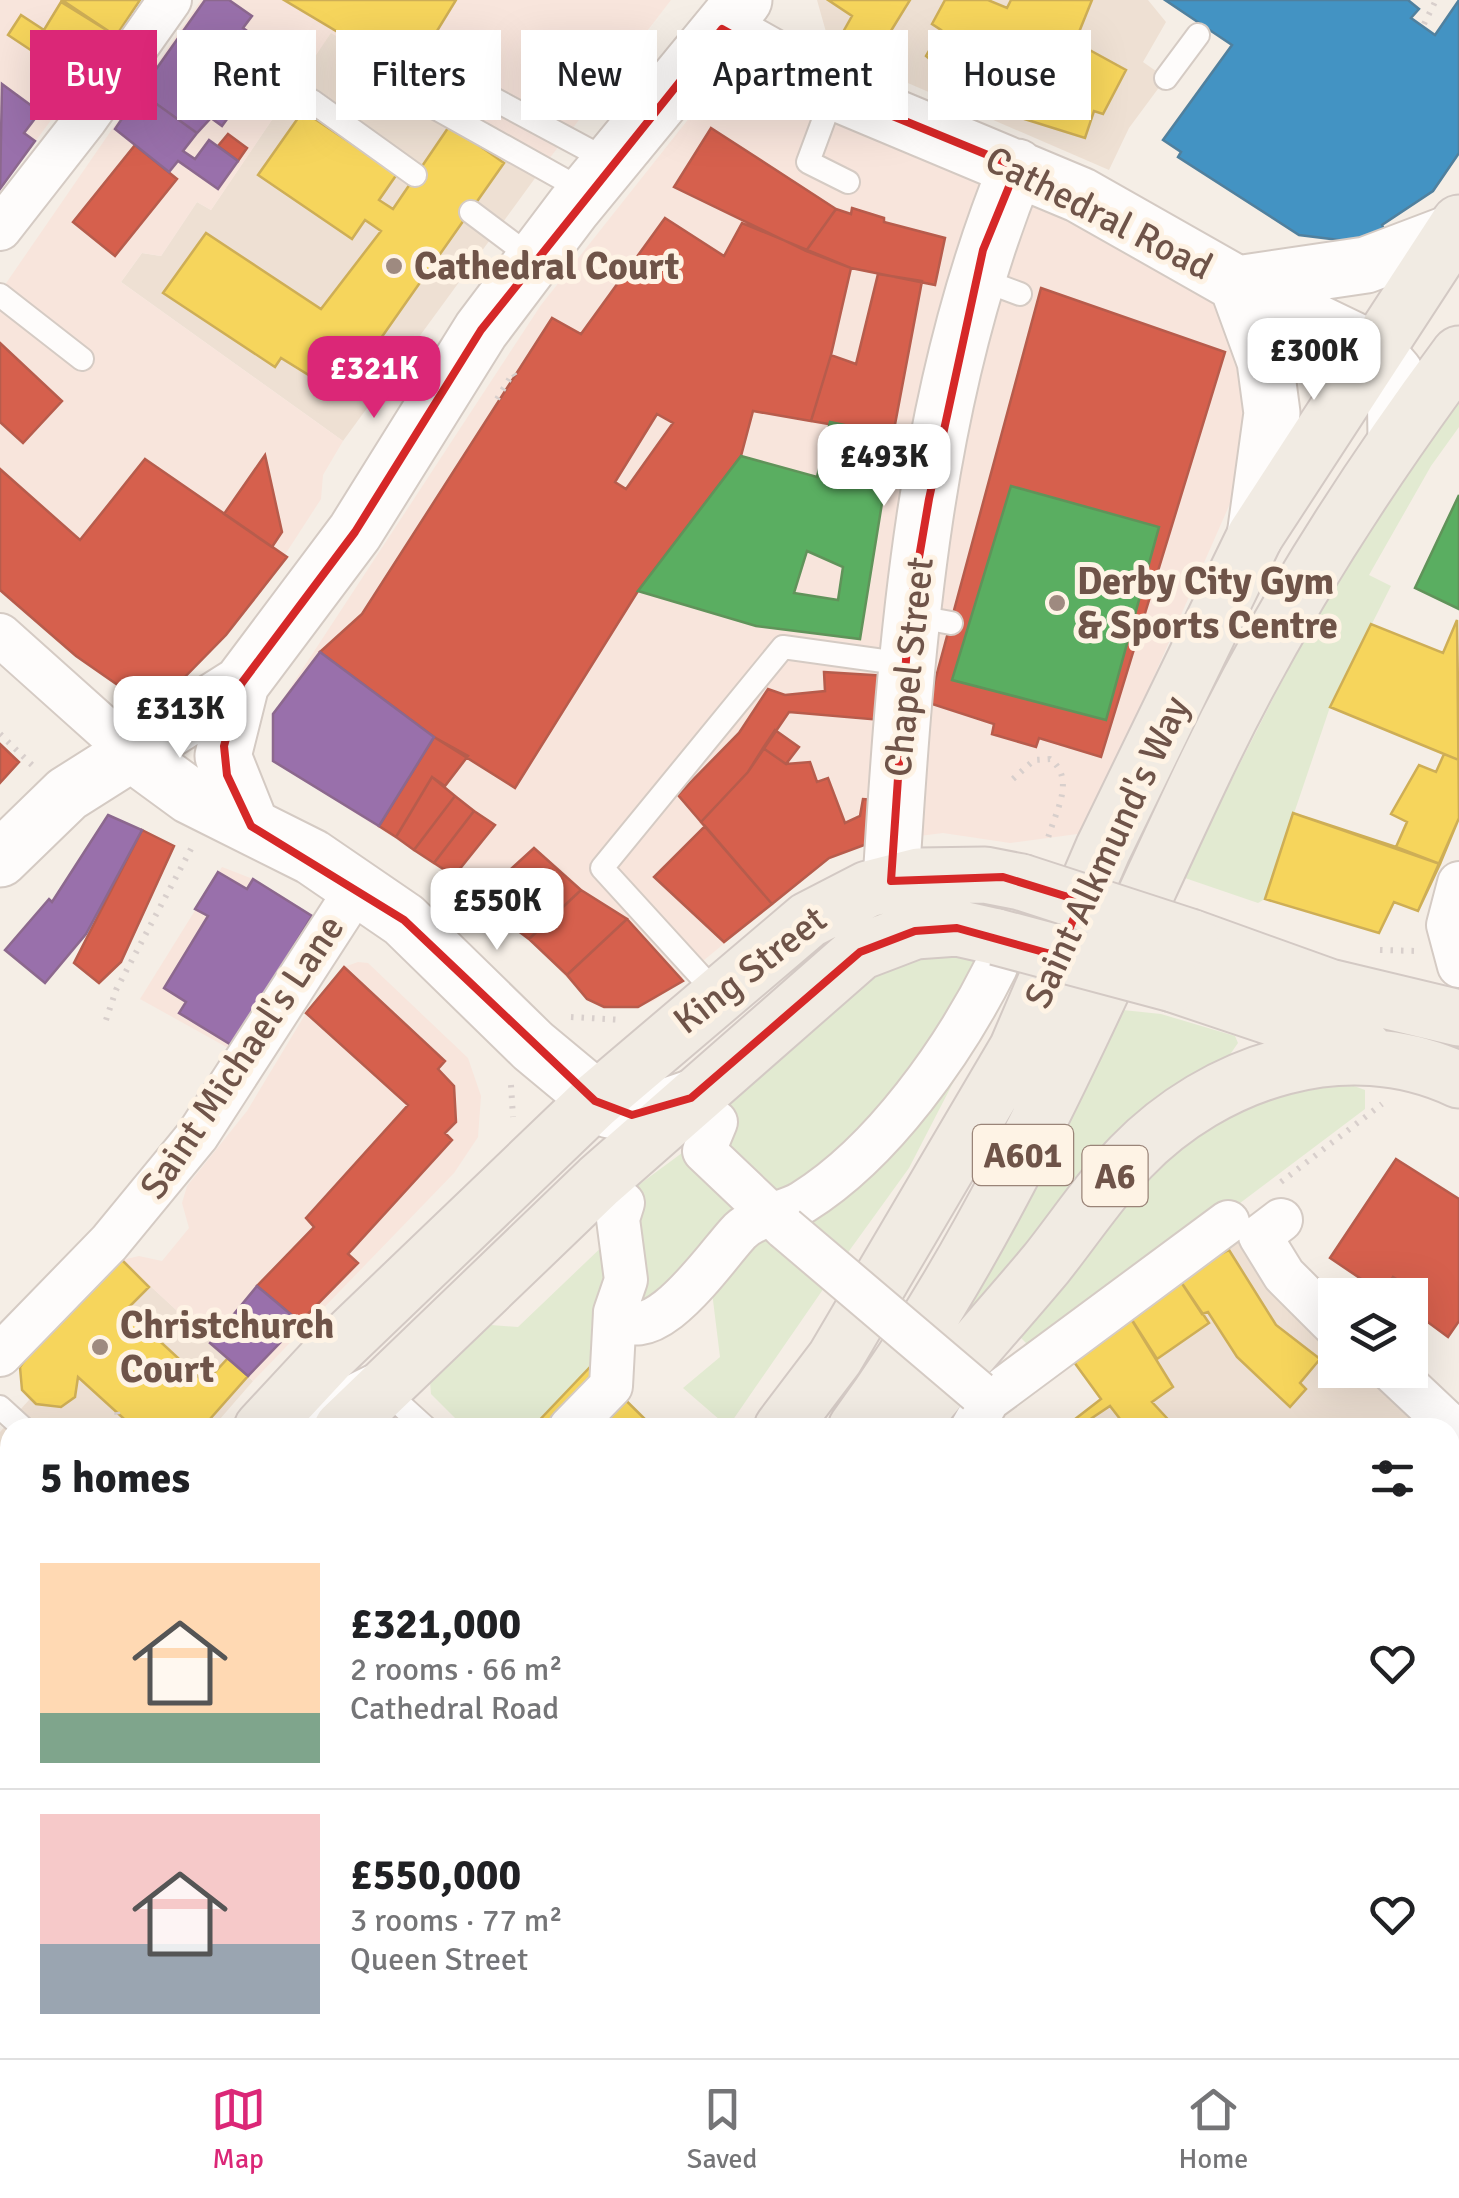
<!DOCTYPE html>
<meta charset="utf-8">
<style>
:root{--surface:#fff;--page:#f2f2f2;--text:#202124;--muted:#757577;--line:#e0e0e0;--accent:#db2777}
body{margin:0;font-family:Signika,sans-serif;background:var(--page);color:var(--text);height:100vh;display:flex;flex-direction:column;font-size:38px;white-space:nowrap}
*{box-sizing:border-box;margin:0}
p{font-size:32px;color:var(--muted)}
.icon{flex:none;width:55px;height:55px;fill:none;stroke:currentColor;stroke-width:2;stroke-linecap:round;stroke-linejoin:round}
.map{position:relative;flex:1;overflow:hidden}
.drawer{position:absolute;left:0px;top:1418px;width:1460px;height:642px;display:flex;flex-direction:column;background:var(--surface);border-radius:30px 30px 0 0;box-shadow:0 10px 40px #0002}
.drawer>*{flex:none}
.top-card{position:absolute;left:30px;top:30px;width:1400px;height:90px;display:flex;gap:20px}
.tools{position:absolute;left:1318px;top:1278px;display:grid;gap:20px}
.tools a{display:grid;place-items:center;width:110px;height:110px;border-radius:0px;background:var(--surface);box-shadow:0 10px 40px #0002;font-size:50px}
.price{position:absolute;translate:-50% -85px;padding:0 22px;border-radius:20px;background:#fff;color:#222;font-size:32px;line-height:65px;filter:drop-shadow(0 2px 5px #0008)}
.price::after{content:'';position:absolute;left:50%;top:60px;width:30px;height:22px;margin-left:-15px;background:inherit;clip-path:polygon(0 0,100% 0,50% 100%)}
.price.selected{background:var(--accent);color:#fff}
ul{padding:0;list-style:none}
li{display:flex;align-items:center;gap:30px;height:250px;padding:0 40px}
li+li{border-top:2px solid var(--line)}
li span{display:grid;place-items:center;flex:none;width:280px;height:200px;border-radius:0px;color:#555}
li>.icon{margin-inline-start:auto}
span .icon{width:120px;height:120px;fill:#fffc;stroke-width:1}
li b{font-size:42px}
h2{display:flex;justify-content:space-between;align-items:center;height:120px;padding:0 40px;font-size:42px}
.tag{padding:0 35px;border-radius:0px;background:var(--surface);box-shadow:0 10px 40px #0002;font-size:35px;line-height:90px}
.tag.selected{background:var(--accent);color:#fff}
.menu{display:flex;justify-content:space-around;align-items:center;height:140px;border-top:2px solid var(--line);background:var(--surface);font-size:28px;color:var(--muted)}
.menu a{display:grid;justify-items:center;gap:5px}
.menu .selected{color:var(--accent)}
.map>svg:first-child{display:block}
.residential{fill:#eee0d3}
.commercial{fill:#f8e5dc}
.green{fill:#e2ead1}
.homes{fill:#f6d55c;stroke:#ceae56;stroke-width:2.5}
.shops{fill:#d6604d;stroke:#b75c4c;stroke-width:2.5;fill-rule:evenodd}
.offices{fill:#9970ab;stroke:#8c688e;stroke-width:2.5}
.schools{fill:#4393c3;stroke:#50809e;stroke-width:2.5}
.public{fill:#5aae61;stroke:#60935a;stroke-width:2.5;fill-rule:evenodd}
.industry{fill:#8c8c6e;stroke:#837b63;stroke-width:2.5}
.building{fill:#e1d6ce;stroke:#ddd0c9;stroke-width:2.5}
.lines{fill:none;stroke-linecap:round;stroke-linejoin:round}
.lane-casing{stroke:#d5cbc4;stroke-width:26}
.street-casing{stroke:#d5cbc4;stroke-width:46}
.secondary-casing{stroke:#d4cac3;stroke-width:59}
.primary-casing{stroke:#d3c9c4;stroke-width:59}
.path{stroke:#d8cfcc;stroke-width:6;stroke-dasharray:2.5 8;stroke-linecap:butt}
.lane{stroke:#fefcfb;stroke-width:22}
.street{stroke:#fefcfb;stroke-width:42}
.secondary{stroke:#fefcfb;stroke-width:55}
.primary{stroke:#f1ebe3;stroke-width:55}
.street-bridge-casing{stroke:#d5cbc4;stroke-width:46;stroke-linecap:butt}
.primary-bridge-casing{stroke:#d3c9c4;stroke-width:59;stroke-linecap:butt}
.street-bridge{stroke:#fefcfb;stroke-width:42}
.primary-bridge{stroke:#f1ebe3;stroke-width:55}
.marked{fill:none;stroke:#d62828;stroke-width:8;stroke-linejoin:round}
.poi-dot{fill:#9e8a80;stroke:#fef3e5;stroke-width:4}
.labels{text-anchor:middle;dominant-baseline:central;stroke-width:10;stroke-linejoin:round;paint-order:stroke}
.shield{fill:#fef3e5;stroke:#9a8478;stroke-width:2.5}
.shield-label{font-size:35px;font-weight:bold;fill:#6f5449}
.street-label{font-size:38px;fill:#6f5449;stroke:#fef3e5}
.poi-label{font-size:38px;font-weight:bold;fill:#6f5449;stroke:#fef3e5;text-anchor:start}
</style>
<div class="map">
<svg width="1459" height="2058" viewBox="0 0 1459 2058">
<rect width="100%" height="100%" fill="#f5eee6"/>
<path class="residential" d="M817 0H1148L1166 22 1143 62 1166 78 1129 128 1109 170 864 64 828 39Z
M331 32 549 159 343 441 121 282 142 253 161 256 197 202 211 210Z
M1236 1233 1335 1347V1370H1361L1428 1427 1065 1428 1100 1399 1066 1351Z
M118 1256 253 1381 213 1427 10 1428V1624L0 1598V1432L29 1400 20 1379V1367L29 1354Z
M1450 1447 1459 1454V2058H279L287 2050H1450Z"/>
<path class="commercial" d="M0 0H140L0 189Z
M201 0H671L549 159 331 33 211 210 197 202 161 256 142 253 121 282 343 441 323 475 321 499 255 601 178 684 146 695 125 690 76 656 0 590V292Z
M770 92 944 162 1193 282 1223 311 1258 440 1085 833 1010 843 943 833 872 842 829 858 654 1001 638 1007H604L587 999 529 939 477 900 454 876 273 761V714L541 305 690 117 730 93Z
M222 867 253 879 312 916 230 1049 140 999Z
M358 962 368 963 468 1058 481 1096 478 1137 454 1173 253 1381 122 1260 139 1256 162 1261 189 1228 182 1203 187 1186 247 1111 306 1013 344 967Z"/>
<path class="green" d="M1459 394V427L1431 466 1369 575 1391 586 1330 707 1265 899 1258 903 1182 877 1327 593Z
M956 954 989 965 877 1125 773 1200 717 1151 713 1107 840 991 899 958Z
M1123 1010 1161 1014 1235 1036 1238 1043 1229 1056 1090 1167 954 1329 952 1323 1050 1165Z
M973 1044 909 1168 844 1258 797 1217Z
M1354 1086 1365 1090V1109L1135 1282 1033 1350 1017 1334 1146 1183 1192 1138 1235 1110 1304 1089Z
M686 1150 746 1208 707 1255 636 1309 625 1195Z
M759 1230 826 1285 728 1427 683 1388 720 1357 711 1284Z
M608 1241 617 1255 591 1327V1366L532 1427H464L431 1394 430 1382 491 1325 518 1327Z"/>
<path class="homes" d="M62 0H140L116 36Z
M284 0H456L410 75Z
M828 0H910L873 60 838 41 852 16Z
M945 0H988L1007 8 1011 0H1092L1075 42 1126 70 1103 114 1094 111 1085 138 986 107 926 56 941 30 932 24Z
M61 2 116 36 82 84 8 35 21 15 44 30Z
M303 111 397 174 379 200 393 209 450 125 504 163 341 395 281 358 275 367 163 293 206 233 321 309 381 231 365 220 352 239 258 175Z
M1457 620 1459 818 1418 911 1394 902 1379 933 1265 899 1293 813 1396 847 1407 822 1391 814 1419 765 1436 772 1444 754 1330 707 1371 624 1443 653Z
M1457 620 1459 760 1330 707 1371 624 1443 653Z
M1444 754 1459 760V818L1440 864 1396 847 1407 822 1391 814 1419 765 1436 772Z
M1293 813 1440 864 1418 911 1394 902 1379 933 1265 899Z
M1229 1250 1276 1325 1320 1359 1300 1383 1306 1389 1290 1407 1237 1357 1208 1312 1202 1314 1177 1276Z
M118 1256 149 1287 126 1310 205 1383 228 1358 248 1376 202 1428H134L78 1377 75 1397 61 1407 36 1404 22 1390 20 1367 29 1354Z
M1177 1276 1209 1323 1157 1359 1125 1309Z
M1125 1309 1173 1387 1152 1402 1176 1428H1127L1110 1406 1083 1424 1086 1428H1074L1070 1423 1101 1399 1066 1351Z
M591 1366 654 1428H532Z
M4 1452 10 1474V1622L0 1589V1453Z
M1459 1488V1518L1450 1526V1496Z
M1459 1790V1866L1450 1874V1798Z
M1459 1978V2023L1450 2013V1986Z
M1450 2014 1459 2024V2058H1428L1421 2050H1450Z
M314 2050H364L367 2054 318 2058Z
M374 2050H458L446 2058H379Z"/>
<path class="shops" d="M711 128 836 209 806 251 674 187Z
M228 134 247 148 238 161 218 146Z
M135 145 177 179 115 256 73 222Z
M852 208 884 218V222L945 238 935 285 851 268 806 251 836 209 851 214Z
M665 218 724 256 742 223 851 268 831 355 811 421 753 411 741 456 638 591 515 788 434 737 320 652 362 614 552 318 581 334ZM657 414 673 423 626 489 615 482Z
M878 274 922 281 893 435 811 421 831 355 856 364Z
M1041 288 1225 352 1101 757 1039 738 1036 747 992 734 994 724 929 703Z
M0 343 62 401 23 443 0 422Z
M265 455 282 532 272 547 224 514Z
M145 459 287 557 226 635 178 684 146 695 125 690 76 656 0 590V469L80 540Z
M824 672 887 676 881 720 789 712 748 772 701 822 678 795 739 733 768 689 785 695 825 691Z
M775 730 799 747 786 764 763 748Z
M434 737 468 756 445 786 432 777 396 837 379 826Z
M0 744 19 762 0 783Z
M763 748 786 764 810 762 817 782 828 778 845 823 860 816 863 799 875 800 872 842 829 858 772 904 701 822 748 772Z
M432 777 455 796 414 850 396 837Z
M455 796 474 811 434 863 414 850Z
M474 811 495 825 454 876 434 863Z
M705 826 772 904 724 942 654 877Z
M142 830 174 846 121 962 99 983 74 963Z
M534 848 581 890 529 939 477 900Z
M581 890 627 919 567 975 529 939Z
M627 919 683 981 638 1007H604L587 999 567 975Z
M344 967 445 1061 438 1069 454 1086 456 1122 445 1133 452 1140 348 1254 358 1263 300 1322 257 1286 314 1227 306 1218 408 1105 306 1013Z
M1396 1159 1459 1199V1321L1448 1337 1410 1309 1419 1293 1393 1277 1382 1293 1330 1258Z"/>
<path class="offices" d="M205 0H229L252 16 243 28 274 50 259 71 248 63 226 95 238 104 222 126 211 118 197 133 140 92Z
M2 84 40 112 24 133 35 141 0 189Z
M140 92 197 133 183 151 195 159 209 140 238 161 218 189 178 161 169 172 115 129Z
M320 652 434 737 379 826 273 761V714Z
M108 815 142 830 86 934 45 983 5 950 49 899 52 902Z
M218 872 247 889 253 879 312 916 233 1046 179 1013 186 1002 164 988 208 916 195 909Z
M257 1286 300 1322 248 1376 210 1343Z"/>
<path class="schools" d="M1165 0H1408L1419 9 1411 18 1435 35 1459 0V153L1433 191 1382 225 1385 232 1347 241 1299 235 1178 157 1181 152 1163 140 1232 45Z"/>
<path class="public" d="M830 422 893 435 860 639 756 626 638 591 741 456 817 477ZM807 551 843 567 838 600 794 593Z
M1011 486 1159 527 1106 720 952 680Z
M1459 495V609L1415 588Z"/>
<path class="industry" d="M1455 1548 1459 1581 1450 1589V1552Z
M1450 1638 1459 1648V1687L1450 1677Z"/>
<path class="building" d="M42 2050H87L89 2058H21Z"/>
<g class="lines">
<g class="lane-casing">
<path id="lane" d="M451 76 611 162
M382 78 586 192
M1166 78 1198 35
M834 92 808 162 848 182
M312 101 415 175
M471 212 535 260
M977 278 1020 294
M0 295 82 359
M913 616 951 623
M717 994 602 868 783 647 905 664
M0 1407 23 1428
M307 1414 319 1402 370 1377 426 1428"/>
</g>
<g class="street-casing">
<path id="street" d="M0 229 86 119 170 0
M0 635 134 755
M1459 883 1448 925 1459 966
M716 1122 704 1151 785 1228
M623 1203 618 1219 626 1280 615 1312C650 1358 718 1253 740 1231 758 1214 784 1214 803 1202 883 1152 954 1051 996 967
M1281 1220 1260 1236 1284 1275 1335 1326
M0 1355 109 1243 197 1136 358 887
M1391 1370 1459 1434
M570 1428 611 1386 615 1312
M972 1428 988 1400 1228 1222
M1450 1942 1459 1934
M1354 2050 1361 2058
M535 2058 543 2050
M804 2058 811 2050"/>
</g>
<g class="secondary-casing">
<path id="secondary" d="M722 29 834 92 1080 195 1237 284 1376 351 1395 373 1396 439
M1237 284 1265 361 1272 413 1255 536
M1237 284 1366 265 1453 232
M241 684 223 756 251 826
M134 755 190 796 312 857 404 920 533 1046 610 1110 641 1115 691 1098
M0 859 67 794 241 684 355 532 481 330 573 208 744 0
M891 881C906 640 924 393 1017 167
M0 1684 10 1707
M267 2058 269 2050"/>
</g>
<g class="primary-casing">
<path id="primary" d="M1190 937 1329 987 1459 1018
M1173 984 1364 1048
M262 1428 327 1358 595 1101 808 920 868 889 919 876 985 875 1021 882
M342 1428 599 1181 860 952 915 931 957 928 997 937
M782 1428 835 1358 1017 1049 1103 849 1255 536 1459 223
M856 1428C1005 1224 1098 992 1206 766 1275 621 1363 483 1459 354
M907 1428C952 1371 1000 1319 1046 1264 1074 1229 1100 1189 1131 1157 1214 1071 1346 1027 1459 1080
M0 1845 10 1836
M0 1930 10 1928
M0 1993 10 1990"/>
</g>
<path class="path" d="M1424 24 1436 0
M497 399 513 373 515 376
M0 734 35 768
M1013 779 1034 760 1050 759C1076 779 1056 810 1048 838
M1380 950 1417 951
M571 1017 623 1020
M106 1020 116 990 192 847
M511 1085 513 1117
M1281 1182 1382 1104
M117 1412 120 1428
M371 2050 375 2058"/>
<use href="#lane" class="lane"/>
<use href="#street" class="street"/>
<use href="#secondary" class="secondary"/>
<use href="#primary" class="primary"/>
<g class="street-bridge-casing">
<path id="street-bridge" d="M785 1228 978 1392"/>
</g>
<g class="primary-bridge-casing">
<path id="primary-bridge" d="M1021 882 1190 937
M997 937 1173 984"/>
</g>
<use href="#street-bridge" class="street-bridge"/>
<use href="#primary-bridge" class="primary-bridge"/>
</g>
<path class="marked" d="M722 29 834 92 1017 167 983 250 929 499 909 616 891 881 1003 877 1081 901 1058 956 957 928 915 931 860 952 691 1098 632 1115 595 1101 404 920 251 826 227 775 224 746 241 684 355 532 481 330Z"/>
<g class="poi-dot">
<circle cx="394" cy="266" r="10"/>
<circle cx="1057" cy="603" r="10"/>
<circle cx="100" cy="1347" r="10"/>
</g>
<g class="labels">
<g class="shield">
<rect x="973" y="1125" width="100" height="60" rx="8"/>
<rect x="1082.5" y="1146" width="65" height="60" rx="8"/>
</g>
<g class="shield-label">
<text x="1023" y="1155">A601</text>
<text x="1115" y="1176">A6</text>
</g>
<g class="street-label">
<text transform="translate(1099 213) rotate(27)">Cathedral Road</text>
<text transform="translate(909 667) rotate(-84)">Chapel Street</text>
<text transform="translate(1107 852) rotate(-65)">Saint Alkmund's Way</text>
<text transform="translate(750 970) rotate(-38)">King Street</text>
<text transform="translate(242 1057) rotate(-56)">Saint Michael's Lane</text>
</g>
<g class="poi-label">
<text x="414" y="266">Cathedral Court</text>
<text x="1077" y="581">Derby City Gym<tspan x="1077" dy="44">&amp; Sports Centre</tspan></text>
<text x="120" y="1325">Christchurch<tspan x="120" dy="44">Court</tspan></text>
</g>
</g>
</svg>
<div class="tools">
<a><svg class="icon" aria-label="layers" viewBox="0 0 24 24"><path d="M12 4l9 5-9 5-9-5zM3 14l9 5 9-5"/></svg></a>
</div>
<b class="price" style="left:1314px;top:403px">£300K</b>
<b class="price selected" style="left:374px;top:421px">£321K</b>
<b class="price" style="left:884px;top:509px">£493K</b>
<b class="price" style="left:180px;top:761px">£313K</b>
<b class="price" style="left:497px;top:953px">£550K</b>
<div class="top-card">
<a class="tag selected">Buy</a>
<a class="tag">Rent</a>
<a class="tag">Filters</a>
<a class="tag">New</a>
<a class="tag">Apartment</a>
<a class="tag">House</a>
</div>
<section class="drawer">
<h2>5 homes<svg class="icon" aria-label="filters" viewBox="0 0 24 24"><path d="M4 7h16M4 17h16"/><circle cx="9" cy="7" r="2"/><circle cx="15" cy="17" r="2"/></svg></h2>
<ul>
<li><span style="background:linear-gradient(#ffd9b3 75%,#7fa58c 0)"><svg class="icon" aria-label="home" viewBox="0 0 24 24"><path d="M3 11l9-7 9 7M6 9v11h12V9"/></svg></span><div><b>£321,000</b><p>2 rooms · 66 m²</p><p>Cathedral Road</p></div><svg class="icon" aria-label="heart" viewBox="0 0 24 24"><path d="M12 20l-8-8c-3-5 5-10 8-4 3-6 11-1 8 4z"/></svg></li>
<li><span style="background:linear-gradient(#f6c9c9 65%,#9aa5b1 0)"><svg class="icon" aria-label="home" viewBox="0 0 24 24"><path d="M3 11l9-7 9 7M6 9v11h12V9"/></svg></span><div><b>£550,000</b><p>3 rooms · 77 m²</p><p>Queen Street</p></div><svg class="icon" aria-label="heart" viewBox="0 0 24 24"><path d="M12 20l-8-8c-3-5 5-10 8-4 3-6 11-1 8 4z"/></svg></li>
</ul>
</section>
</div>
<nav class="menu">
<a class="selected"><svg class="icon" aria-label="map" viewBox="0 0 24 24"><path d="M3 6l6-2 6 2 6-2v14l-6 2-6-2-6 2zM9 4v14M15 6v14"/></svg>Map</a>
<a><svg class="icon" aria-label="saved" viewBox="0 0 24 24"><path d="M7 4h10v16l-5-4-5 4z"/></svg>Saved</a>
<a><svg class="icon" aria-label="home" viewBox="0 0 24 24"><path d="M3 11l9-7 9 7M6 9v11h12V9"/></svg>Home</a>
</nav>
